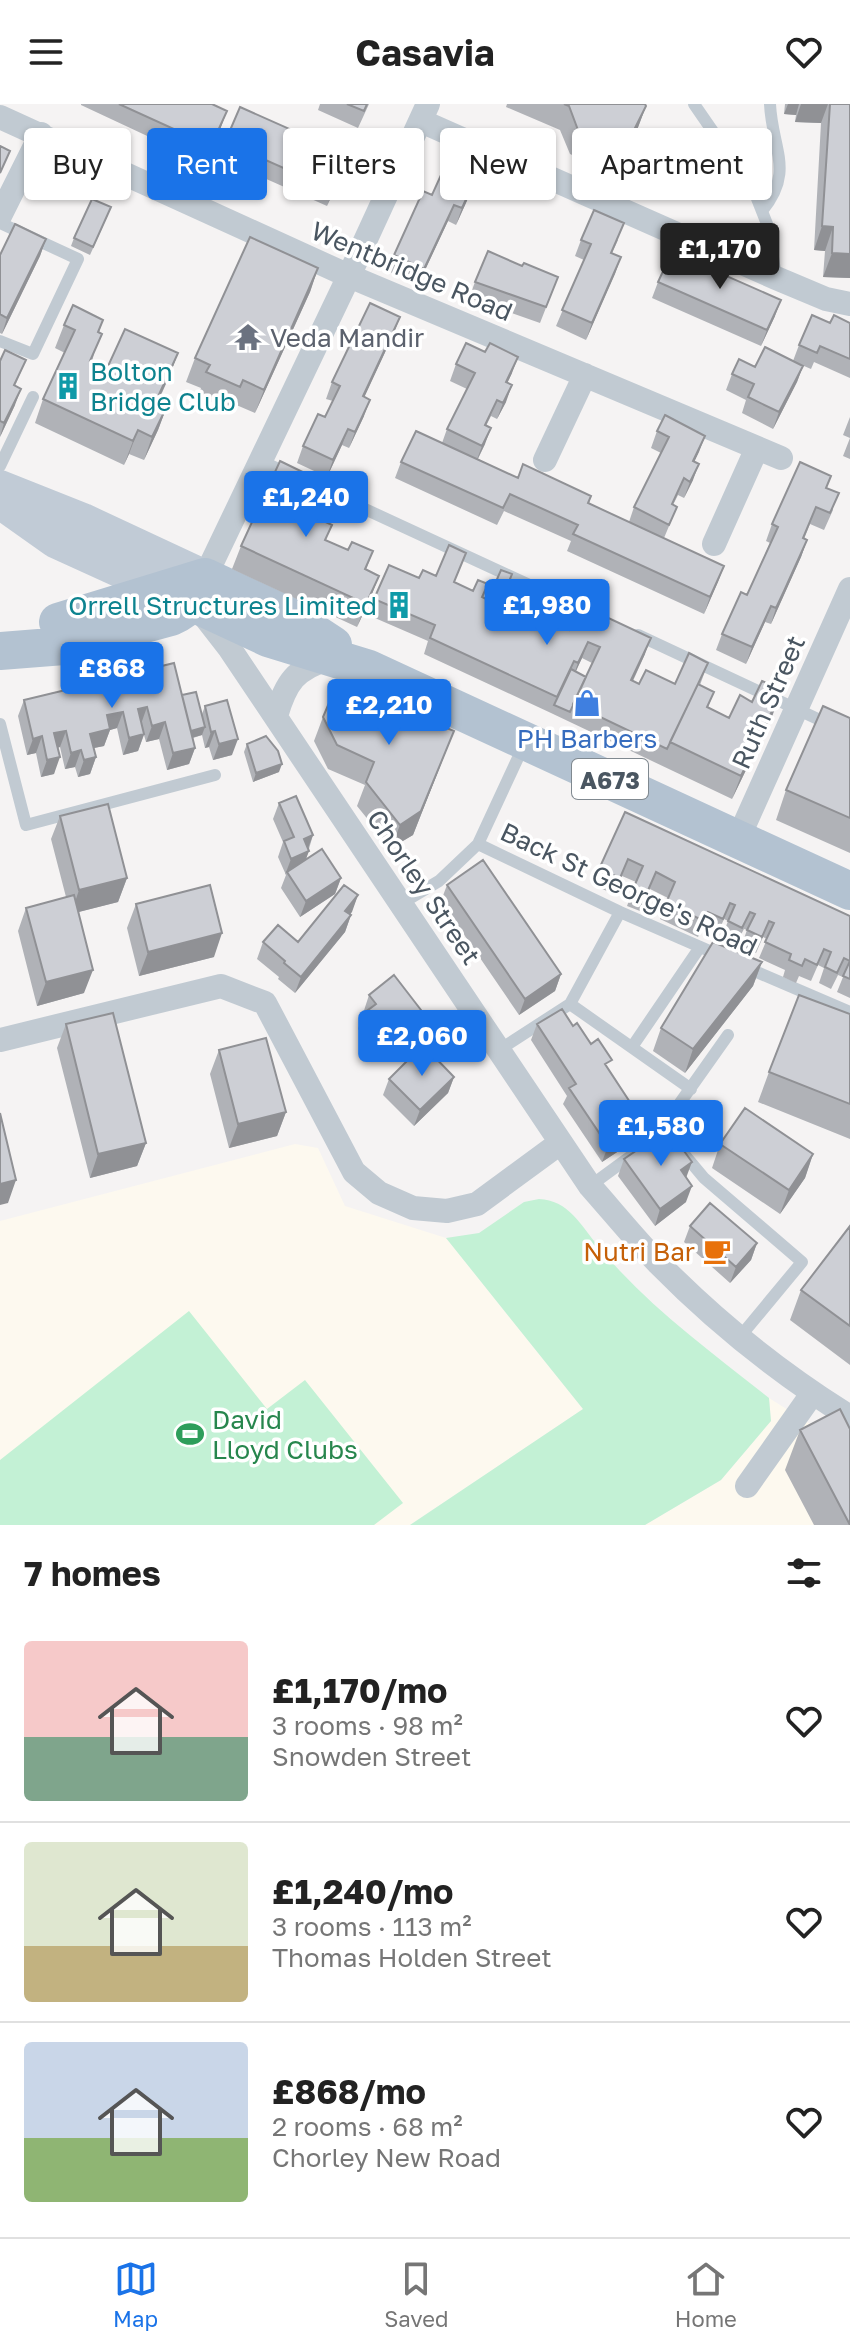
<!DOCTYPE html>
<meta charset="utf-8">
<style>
:root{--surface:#fff;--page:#f6f6f6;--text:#222;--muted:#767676;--line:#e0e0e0;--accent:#1a73e8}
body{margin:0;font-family:"Golos Text",sans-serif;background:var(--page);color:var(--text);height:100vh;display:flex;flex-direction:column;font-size:30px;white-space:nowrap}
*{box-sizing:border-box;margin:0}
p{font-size:26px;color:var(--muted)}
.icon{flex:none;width:44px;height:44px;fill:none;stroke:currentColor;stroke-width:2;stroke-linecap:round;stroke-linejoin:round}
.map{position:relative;height:1421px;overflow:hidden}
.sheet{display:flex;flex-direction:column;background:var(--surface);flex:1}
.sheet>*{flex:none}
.guide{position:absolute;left:24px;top:24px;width:802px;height:72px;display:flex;gap:16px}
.price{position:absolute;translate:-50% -68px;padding:0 18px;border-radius:8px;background:var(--accent);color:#fff;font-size:26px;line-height:52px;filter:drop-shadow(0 2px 4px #0008)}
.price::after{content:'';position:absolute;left:50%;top:48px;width:24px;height:18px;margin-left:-12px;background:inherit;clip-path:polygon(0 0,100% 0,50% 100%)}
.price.active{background:#222;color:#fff}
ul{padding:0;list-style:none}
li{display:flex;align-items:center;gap:24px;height:200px;padding:0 24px}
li+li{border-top:2px solid var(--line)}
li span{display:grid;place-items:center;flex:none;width:224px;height:160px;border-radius:8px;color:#555}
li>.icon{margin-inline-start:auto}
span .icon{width:96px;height:96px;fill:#fffc;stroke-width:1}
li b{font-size:34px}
h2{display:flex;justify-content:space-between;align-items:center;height:96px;padding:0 24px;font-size:34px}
.pill{padding:0 28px;border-radius:8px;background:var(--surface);box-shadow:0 2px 6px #0004;font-size:28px;line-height:72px}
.pill.active{background:var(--accent);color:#fff}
header{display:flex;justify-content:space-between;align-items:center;height:104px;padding:0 24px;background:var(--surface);font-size:36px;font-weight:700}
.tab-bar{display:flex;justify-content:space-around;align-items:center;height:112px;border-top:2px solid var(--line);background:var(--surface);font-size:22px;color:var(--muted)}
.tab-bar a{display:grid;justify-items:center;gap:4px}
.tab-bar .active{color:var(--accent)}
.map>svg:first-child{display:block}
.commercial{fill:#fdf9ef}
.green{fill:#c3f1d5}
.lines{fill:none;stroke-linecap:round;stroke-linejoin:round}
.lane{stroke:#c1cad2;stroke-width:12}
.street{stroke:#c1cad2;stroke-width:24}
.secondary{stroke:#c1cbd6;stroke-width:34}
.primary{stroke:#b3c2d1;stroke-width:38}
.wall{fill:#b0b2b7;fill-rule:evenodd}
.shaded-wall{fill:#909195}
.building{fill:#cdcfd5;stroke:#909195;stroke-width:2}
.labels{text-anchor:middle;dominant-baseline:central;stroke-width:7;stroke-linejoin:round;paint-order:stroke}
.shield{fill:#fff;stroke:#808990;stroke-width:2}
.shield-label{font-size:24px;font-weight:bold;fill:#4a5661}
.street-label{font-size:26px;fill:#4a5661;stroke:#fff}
.worship-label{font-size:26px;fill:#5b616d;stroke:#fff;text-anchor:start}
.culture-label{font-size:26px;fill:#0d838f;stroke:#fff;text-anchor:start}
.shop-label{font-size:26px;fill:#366cbe;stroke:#fff}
.food-label{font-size:26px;fill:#c56008;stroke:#fff;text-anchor:end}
.leisure-label{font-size:26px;fill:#27864d;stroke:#fff;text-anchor:start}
</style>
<header><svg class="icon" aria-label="menu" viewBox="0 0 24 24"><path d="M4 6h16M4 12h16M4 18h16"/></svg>Casavia<svg class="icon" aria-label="heart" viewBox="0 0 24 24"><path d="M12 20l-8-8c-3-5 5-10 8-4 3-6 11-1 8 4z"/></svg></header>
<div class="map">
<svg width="850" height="1421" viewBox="0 0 850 1421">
<rect width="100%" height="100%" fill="#f5f3f3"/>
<path class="commercial" d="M295 1040 318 1044 345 1102 446 1134 583 1305 410 1421H0V1117Z
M769 1294 850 1345V1421H645L721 1376 771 1317Z"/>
<path class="green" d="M539 1095C568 1096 581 1121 598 1142 647 1202 709 1246 769 1294L771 1317 721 1376 645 1421H410L583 1305 446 1134 479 1129 524 1098Z
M189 1207 267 1305 305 1276 403 1399 374 1421H0V1356Z"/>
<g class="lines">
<path class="lane" d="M694 0 754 87 769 125 776 174
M762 107C795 67 772 45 770 0
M0 119 78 155 33 250 0 237
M261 357 592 510
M0 362 33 293
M638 531 850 630
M0 620 26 721 215 671
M478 740 523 643
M402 799 439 777 478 740 620 808 721 852
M745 863 850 908
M570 900 691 985
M632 943 700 843
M499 946 570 900 620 808
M663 1025 704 1074 802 1158 739 1234
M658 1030 728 931
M590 1082 635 1049"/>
<path class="street" d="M0 13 349 172 781 354
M421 17 776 174 826 195 850 200
M0 112 41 30
M545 356 585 271
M714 440 757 344
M209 483 205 473 349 172 428 0
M202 509 230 545 590 1082C613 1108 635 1135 659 1160 716 1218 781 1270 850 1313
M276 612C286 578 295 565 330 554
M738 735 850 485
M0 936 221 882 265 899 354 1068 379 1089 413 1104 447 1107 477 1100 560 1039
M747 1382 812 1290"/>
<path class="secondary" d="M0 383 83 416 205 473
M0 398 55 437 178 493"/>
<path class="primary" d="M205 473 289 512 333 541
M193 499 268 534 369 565 850 787
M58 518 205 473
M0 547 64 542 171 513C191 504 196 493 205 473"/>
</g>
<path class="wall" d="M81 0H212L221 23 205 59 81 1Z
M320 0H369L358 24 318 6Z
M507 0H645L646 2 637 26 625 52 597 62 570 50 560 26 506 3Z
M785 0H850V174L823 173 825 147 814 146 821 19 795 18 796 11 784 10Z
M225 38 342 68 327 102 219 54Z
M485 54 479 70 456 121 448 117 418 181 388 167 394 151 432 91Z
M108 111 90 151 71 142 74 134Z
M46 135 40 152 2 230 0 229V151Z
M581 136H618L612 149 621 153 586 236 556 222 584 156 575 152Z
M522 162 558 173 540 219 469 194 475 178Z
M318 164 310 188 255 309 234 300 231 307 198 292 201 284 186 278 195 254Z
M658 178 775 212 761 242 652 194Z
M103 216 99 228 92 258 93 266 104 271 178 249 169 273 158 298 167 302 158 326 144 356 129 350 124 361 35 319 43 295 65 249 55 244 64 221Z
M830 219H850V274L814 258 811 265 797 259 803 262 797 278 773 325 742 309 746 296 726 286 732 270 755 263 793 257 799 241Z
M394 229 364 293V312L349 344 342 341 327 373 297 359 303 342 325 313 333 297 326 295 332 278Z
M26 256 15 282V301L0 333V257Z
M456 260 512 269 507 279 506 298 497 315 491 312 486 322 485 340 478 355 518 374 591 392 589 399 629 418 634 403 661 349 651 344 657 327 705 332 694 358 693 376 684 394 678 391 673 401 677 403 664 434 724 462 704 510 567 447 571 437 504 407 497 421 395 374 401 358 442 339 447 325 467 285 450 277Z
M850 313V355L843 352 850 334 843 331Z
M827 384 833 406 824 426 810 420 804 435 807 436 801 453 778 504 771 520 765 518 746 560 716 546 722 530 747 491 770 439 766 437 772 420Z
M303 401 313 412 326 436 348 446 373 447 366 466 370 495 357 523 232 465 241 442Z
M436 472 473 487 488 480 483 494 488 496 505 491 515 495 510 508 514 510 543 514 569 526 645 550 633 577 639 580H675L708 559 700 581 714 588 708 603 729 614 773 610 732 695 551 609 424 550 428 537 368 511 374 495 419 474ZM582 554 592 559 586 573 575 568Z
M129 570 182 591 202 610 205 602 232 651 213 656 209 643 205 644 202 631 193 634 195 644 189 660 167 666 159 635 146 638 144 631 138 647 123 651 117 624 110 626 104 642 94 644 96 653 90 670 78 673 75 663 65 665 60 643 58 644 54 670 41 673 36 649 27 651 18 612 24 596 96 579 98 574Z
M323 613 454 627 413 731 391 744 357 702 365 681 328 665 314 637Z
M850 614V749L776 716 786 686Z
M247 640 279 668 253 678 244 648Z
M279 699 313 731 306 755 341 774 335 790 300 813 281 784 286 771 278 753 283 738 273 715Z
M625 708 850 812V894L837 888 843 873 838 871 831 885 819 879 824 864 818 861 811 877 799 872 796 879 783 873 785 866 759 854 767 835 763 833 756 849 741 843 747 826 744 825 736 840 722 833 728 817 724 815 717 831 702 825 698 833 660 815 668 794 650 785 640 807 627 802 636 778 622 772 614 790 593 781Z
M60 712 127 774 118 798 78 808 84 889 37 902 18 827 26 804 66 793 51 735Z
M447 781 561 870 555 887 519 911 441 797Z
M358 791 350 811H351L345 828 295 889 278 875 279 873 257 855 263 838H298Z
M136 800 214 853 139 872 127 824Z
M762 858 753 882 685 969 653 947 661 924Z
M369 891 421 906 415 922 391 942 383 933 372 943 358 925Z
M850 910V1035L758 998 769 968Z
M66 920 146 1039 137 1062 90 1074 57 944Z
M537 920 573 922 591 940 643 1018 637 1035 602 1058 563 1000 567 992 531 936Z
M219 946 286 1008 277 1032 229 1044 210 970Z
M454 973 448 989 414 1022 383 991 389 975Z
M720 1040 813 1050 805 1074 780 1110 712 1064Z
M624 1055 686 1074V1098L655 1122 618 1072Z
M690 1122 757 1139 751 1156 730 1179 684 1138Z
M850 1122V1261L790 1216 801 1186Z
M800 1326 850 1421H814L785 1366Z"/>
<path class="shaded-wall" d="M788 0H799L796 11 784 10Z
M801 0H828L821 19 795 18Z
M646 2 637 26 625 52 597 62 605 38Z
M227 7 221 23 205 59 211 42Z
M348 51 342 68 327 102 333 86Z
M485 54 479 70 456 121 462 104Z
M454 101 448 117 418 181 424 165Z
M822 122 833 123 825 147 814 146Z
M46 135 40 152 2 230 7 214Z
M832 149 850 150V174L823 173Z
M621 153 615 170 586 236 592 219Z
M318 164 310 188 255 309 264 286Z
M781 196 775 212 761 242 767 226Z
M400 213 394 229 357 309 363 292Z
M178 249 169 273 147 320 156 297Z
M518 253 512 269 500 295 506 278Z
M803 262 797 278 773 325 779 308Z
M512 281 506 298 497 315 503 299Z
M21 285 15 301 0 333 4 319Z
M370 296 364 312 349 344 355 328Z
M167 302 158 326 144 356 152 333Z
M491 324 485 340 476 358 482 342Z
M348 325 342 341 327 373 333 356Z
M138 326 129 350 124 361 133 337Z
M705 332 699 348 687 373 693 357Z
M699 360 693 376 684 394 690 378Z
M807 436 801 453 771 520 776 504Z
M724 462 718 478 704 510 710 493Z
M379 472 370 495 357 523 366 500Z
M771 502 765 518 746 560 752 543Z
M651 534 645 550 625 593 631 576Z
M588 538 582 554 572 576 578 559Z
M782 586 773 610 732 695 741 672Z
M147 603 141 620 138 605Z
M123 608 117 624 110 626 104 642 84 646 90 630 107 611Z
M165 618 159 635 146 638 152 622Z
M205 623 202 631 184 636 187 628Z
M66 627 60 643 48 645 54 629Z
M215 627 209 643 205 644 211 628Z
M454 627 413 731 391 744 400 721Z
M144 630 138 647 123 651 129 634Z
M42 632 36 649 27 651 33 635Z
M238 635 232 651 213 656 219 640Z
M195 644 189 660 167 666 173 649Z
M81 646 75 663 65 665 71 649Z
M60 653 54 670 41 673 47 656Z
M96 653 90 670 78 673 84 656Z
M282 660 279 668 253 678 256 669Z
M313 731 307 747 304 735Z
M309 747 303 763 287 768 285 771 291 755Z
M127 774 118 798 71 810 79 786Z
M341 774 335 790 300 813 306 797Z
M358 791 352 808 339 824 345 807Z
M351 811 345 828 295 889 301 873Z
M222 829 214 853 139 872 148 848Z
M762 858 753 882 685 969 693 945Z
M93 866 84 889 37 902 46 878Z
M561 870 555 887 519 911 525 895Z
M421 906 415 922 391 942 397 926Z
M389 917 383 933 372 943 378 926Z
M454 973 448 989 414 1022 420 1006Z
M286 1008 277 1032 229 1044 238 1020Z
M643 1018 637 1035 602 1058 608 1042Z
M146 1039 137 1062 90 1074 98 1050Z
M813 1050 805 1074 780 1110 789 1086Z
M692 1058 686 1074 681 1066Z
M16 1076 8 1099 0 1101V1080Z
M692 1082 686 1098 655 1122 660 1105Z
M757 1139 751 1156 730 1179 736 1163Z"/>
<path class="building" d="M119 0H212L227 7 211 42Z
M347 0H367L364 7Z
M564 0H645L646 2 633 28 605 38 578 26 569 2Z
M830 0H850V150L832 149 833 123 822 122Z
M240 3 348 51 333 86 225 38Z
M455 40 485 54 462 104 454 101 424 165 394 151 423 87 432 91Z
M0 42 10 47 0 69Z
M92 95 111 103 93 143 74 134Z
M594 106 624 119 611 149 621 153 592 219 562 206 591 140 581 136Z
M15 120 46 135 7 214 0 210V151Z
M250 133 318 164 264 286 243 276 240 283 206 268 210 261 195 254Z
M488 147 522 162 524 159 558 173 546 203 475 178Z
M672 148 781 196 767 226 658 178Z
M370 199 400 213 363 292 370 296 355 328 348 325 333 356 303 342 318 310 325 313 340 282 332 278Z
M73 201 103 216 98 228 102 230 90 257 96 259 93 266 104 271 125 225 178 249 156 297 167 302 152 333 138 326 133 337 43 295 75 226 64 221Z
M812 211 830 219 834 211 850 219V255L820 242 817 249 799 241Z
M466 239 485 248 490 239 518 253 506 278 512 281 503 299 497 296 485 321 491 324 482 342 447 325 475 269 456 260Z
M765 243 803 262 779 308 748 293 754 280 732 270 739 255 755 263Z
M5 246 26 256 14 281 21 285 4 319 0 317V257Z
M665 311 705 332 693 357 699 360 690 378 684 374 672 400 677 403 669 421 634 403 669 333 657 327Z
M416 327 518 374 523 360 591 392 588 399 724 462 710 493 573 430 578 421 510 390 503 404 401 358Z
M280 357 313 373 301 400 315 406 313 412 332 421 325 436 348 446 352 438 373 447 365 465 379 472 366 500 241 442Z
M800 358 831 372 826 384 839 389 830 409 816 403 803 434 807 436 784 487 776 504 771 502 752 543 722 530 741 488 747 491 778 423 772 420Z
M449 441 466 449 454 478 473 487 478 476 488 480 482 493 488 496 501 466 512 470 504 490 515 495 509 508 514 510 520 497 545 509 543 514 569 526 581 501 651 534 631 576 639 580 646 566 675 580 689 549 708 559 667 645 573 600 600 543 588 538 578 559 574 557 557 593 430 534 435 521 374 495 389 461 419 474 423 466 436 472Z
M174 559 195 644 173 649 165 618 152 622 147 603 138 605 144 630 129 634 123 608 107 611 110 625 90 630 96 653 84 656 81 646 71 649 66 627 54 629 60 653 47 656 42 632 33 635 24 596 99 578 98 574 128 567 129 570Z
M571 565 586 573 570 608 554 601Z
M762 577 782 586 741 672 670 638 698 580 714 588 707 603 729 614 740 591 752 598Z
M338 578 454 627 421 707 400 721 366 678 374 658 337 641 323 613Z
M196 588 205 623 191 627 182 591Z
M227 596 238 635 219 640 215 627 211 628 205 602Z
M823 602 850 614V714L786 686Z
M266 632 278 647 282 660 256 669 247 640Z
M296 692 313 731 304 735 309 747 291 755 284 737 294 733 279 699Z
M108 700 127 774 79 786 60 712Z
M625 708 850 812V857L844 854 837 869 825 863 831 848 824 845 817 861 805 855 802 862 789 856 791 850 765 838 774 819 769 817 762 833 747 826 755 810 750 808 742 824 728 817 735 801 730 799 723 815 708 808 704 817 666 799 675 778 656 768 646 791 633 785 643 762 628 755 620 774 599 765Z
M322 745 341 774 306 797 287 768Z
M483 756 561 870 525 895 447 781Z
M210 781 222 829 148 848 136 800Z
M344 781 358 791 345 807 351 811 301 873 284 859 285 857 263 838 278 821 298 838Z
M74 791 93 866 46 878 26 804Z
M713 838 762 858 693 945 661 924Z
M850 857V875L843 872Z
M394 871 421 906 397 926 389 917 378 926 364 909 376 900 369 891Z
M799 891 850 910V1000L769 968Z
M562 905 573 922 577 919 591 940 598 935 612 956 605 960 643 1018 608 1042 569 984 576 980 537 920Z
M113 909 146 1039 98 1050 66 920Z
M266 934 286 1008 238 1020 219 946Z
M423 941 454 973 420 1006 389 975Z
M745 1004 813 1050 789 1086 720 1040Z
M0 1009 16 1076 0 1080Z
M668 1025 692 1058 681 1066 692 1082 660 1105 624 1055Z
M710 1099 757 1139 736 1163 690 1122Z
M850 1122V1222L801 1186Z
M840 1305 850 1325V1421L800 1326Z"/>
<defs>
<g id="temple-bare" transform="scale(2.16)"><path d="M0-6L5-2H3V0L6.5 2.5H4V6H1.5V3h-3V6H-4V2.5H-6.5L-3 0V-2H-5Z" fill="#6b7280" stroke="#fff" stroke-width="2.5" paint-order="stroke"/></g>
<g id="building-bare" transform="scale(2.16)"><path d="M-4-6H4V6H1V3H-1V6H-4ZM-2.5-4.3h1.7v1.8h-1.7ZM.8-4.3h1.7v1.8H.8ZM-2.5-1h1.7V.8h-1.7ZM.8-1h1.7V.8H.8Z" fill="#0f9aa8" stroke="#fff" stroke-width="2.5" paint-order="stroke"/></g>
<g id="shop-bare" transform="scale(2.16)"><path d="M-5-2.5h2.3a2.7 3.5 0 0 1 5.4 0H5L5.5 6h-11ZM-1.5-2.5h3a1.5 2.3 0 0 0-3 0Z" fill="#3f7fe0" stroke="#fff" stroke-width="2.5" paint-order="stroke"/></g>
<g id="cafe-bare" transform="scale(2.16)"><path d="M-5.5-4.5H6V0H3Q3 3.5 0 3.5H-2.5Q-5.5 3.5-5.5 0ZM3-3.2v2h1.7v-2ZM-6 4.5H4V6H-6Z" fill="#e8710a" stroke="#fff" stroke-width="2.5" paint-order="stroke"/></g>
<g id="stadium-bare" transform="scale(2.16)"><path d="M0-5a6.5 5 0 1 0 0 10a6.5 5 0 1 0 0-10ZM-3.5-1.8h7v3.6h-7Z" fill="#2e9e5b" stroke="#fff" stroke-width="2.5" paint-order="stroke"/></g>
</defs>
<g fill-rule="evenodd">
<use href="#temple-bare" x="248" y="233"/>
<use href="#building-bare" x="68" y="282"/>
<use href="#building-bare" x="399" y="501"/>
<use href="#shop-bare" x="587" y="599"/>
<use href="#cafe-bare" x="717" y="1147"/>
<use href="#stadium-bare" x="190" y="1330"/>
</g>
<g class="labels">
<rect class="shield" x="572" y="655" width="76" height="40" rx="6"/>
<g class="shield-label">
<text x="610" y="675">A673</text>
</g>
<g class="street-label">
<text transform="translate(412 167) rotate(23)">Wentbridge Road</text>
<text transform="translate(768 598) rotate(-66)">Ruth Street</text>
<text transform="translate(424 783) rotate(56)">Chorley Street</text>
<text transform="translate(629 785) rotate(25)">Back St George's Road</text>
</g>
<g class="worship-label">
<text x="270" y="233">Veda Mandir</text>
</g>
<g class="culture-label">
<text x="90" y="267">Bolton<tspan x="90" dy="30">Bridge Club</tspan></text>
<text x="377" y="501" text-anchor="end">Orrell Structures Limited</text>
</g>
<g class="shop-label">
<text x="587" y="634">PH Barbers</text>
</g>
<g class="food-label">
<text x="695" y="1147">Nutri Bar</text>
</g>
<g class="leisure-label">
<text x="212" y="1315">David<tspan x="212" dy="30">Lloyd Clubs</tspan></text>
</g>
</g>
</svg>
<b class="price active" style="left:720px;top:187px">£1,170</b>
<b class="price" style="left:306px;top:435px">£1,240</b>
<b class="price" style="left:547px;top:543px">£1,980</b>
<b class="price" style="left:112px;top:606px">£868</b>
<b class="price" style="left:389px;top:643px">£2,210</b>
<b class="price" style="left:422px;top:974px">£2,060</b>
<b class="price" style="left:661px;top:1064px">£1,580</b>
<div class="guide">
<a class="pill">Buy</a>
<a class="pill active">Rent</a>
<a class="pill">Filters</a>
<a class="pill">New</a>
<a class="pill">Apartment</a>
</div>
</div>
<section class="sheet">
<h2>7 homes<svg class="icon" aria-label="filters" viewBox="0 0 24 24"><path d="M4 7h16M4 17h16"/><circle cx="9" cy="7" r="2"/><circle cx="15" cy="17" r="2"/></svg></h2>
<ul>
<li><span style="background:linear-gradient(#f6c9c9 60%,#7fa58c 0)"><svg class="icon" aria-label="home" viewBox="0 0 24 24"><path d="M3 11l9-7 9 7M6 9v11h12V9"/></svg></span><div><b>£1,170/mo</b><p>3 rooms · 98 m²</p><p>Snowden Street</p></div><svg class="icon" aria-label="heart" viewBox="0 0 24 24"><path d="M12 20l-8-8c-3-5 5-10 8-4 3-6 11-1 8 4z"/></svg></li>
<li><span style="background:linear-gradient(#dfe7d0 65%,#c2b280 0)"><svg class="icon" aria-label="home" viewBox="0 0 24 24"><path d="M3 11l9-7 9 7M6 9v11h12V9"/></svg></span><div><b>£1,240/mo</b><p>3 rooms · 113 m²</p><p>Thomas Holden Street</p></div><svg class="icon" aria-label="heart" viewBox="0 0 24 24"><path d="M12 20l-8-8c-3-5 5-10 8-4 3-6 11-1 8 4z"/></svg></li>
<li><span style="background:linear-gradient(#c9d6e8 60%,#8fb573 0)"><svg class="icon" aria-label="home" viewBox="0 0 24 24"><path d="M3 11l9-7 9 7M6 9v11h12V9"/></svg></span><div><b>£868/mo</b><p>2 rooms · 68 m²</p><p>Chorley New Road</p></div><svg class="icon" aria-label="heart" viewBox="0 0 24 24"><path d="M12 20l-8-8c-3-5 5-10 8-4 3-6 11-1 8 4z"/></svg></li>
</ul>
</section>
<nav class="tab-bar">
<a class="active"><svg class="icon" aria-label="map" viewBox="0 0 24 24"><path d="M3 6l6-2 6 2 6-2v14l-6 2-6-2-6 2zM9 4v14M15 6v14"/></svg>Map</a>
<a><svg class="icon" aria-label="saved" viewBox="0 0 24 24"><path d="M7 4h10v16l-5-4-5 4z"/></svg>Saved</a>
<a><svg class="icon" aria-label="home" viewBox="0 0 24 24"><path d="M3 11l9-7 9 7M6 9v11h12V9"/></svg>Home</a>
</nav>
